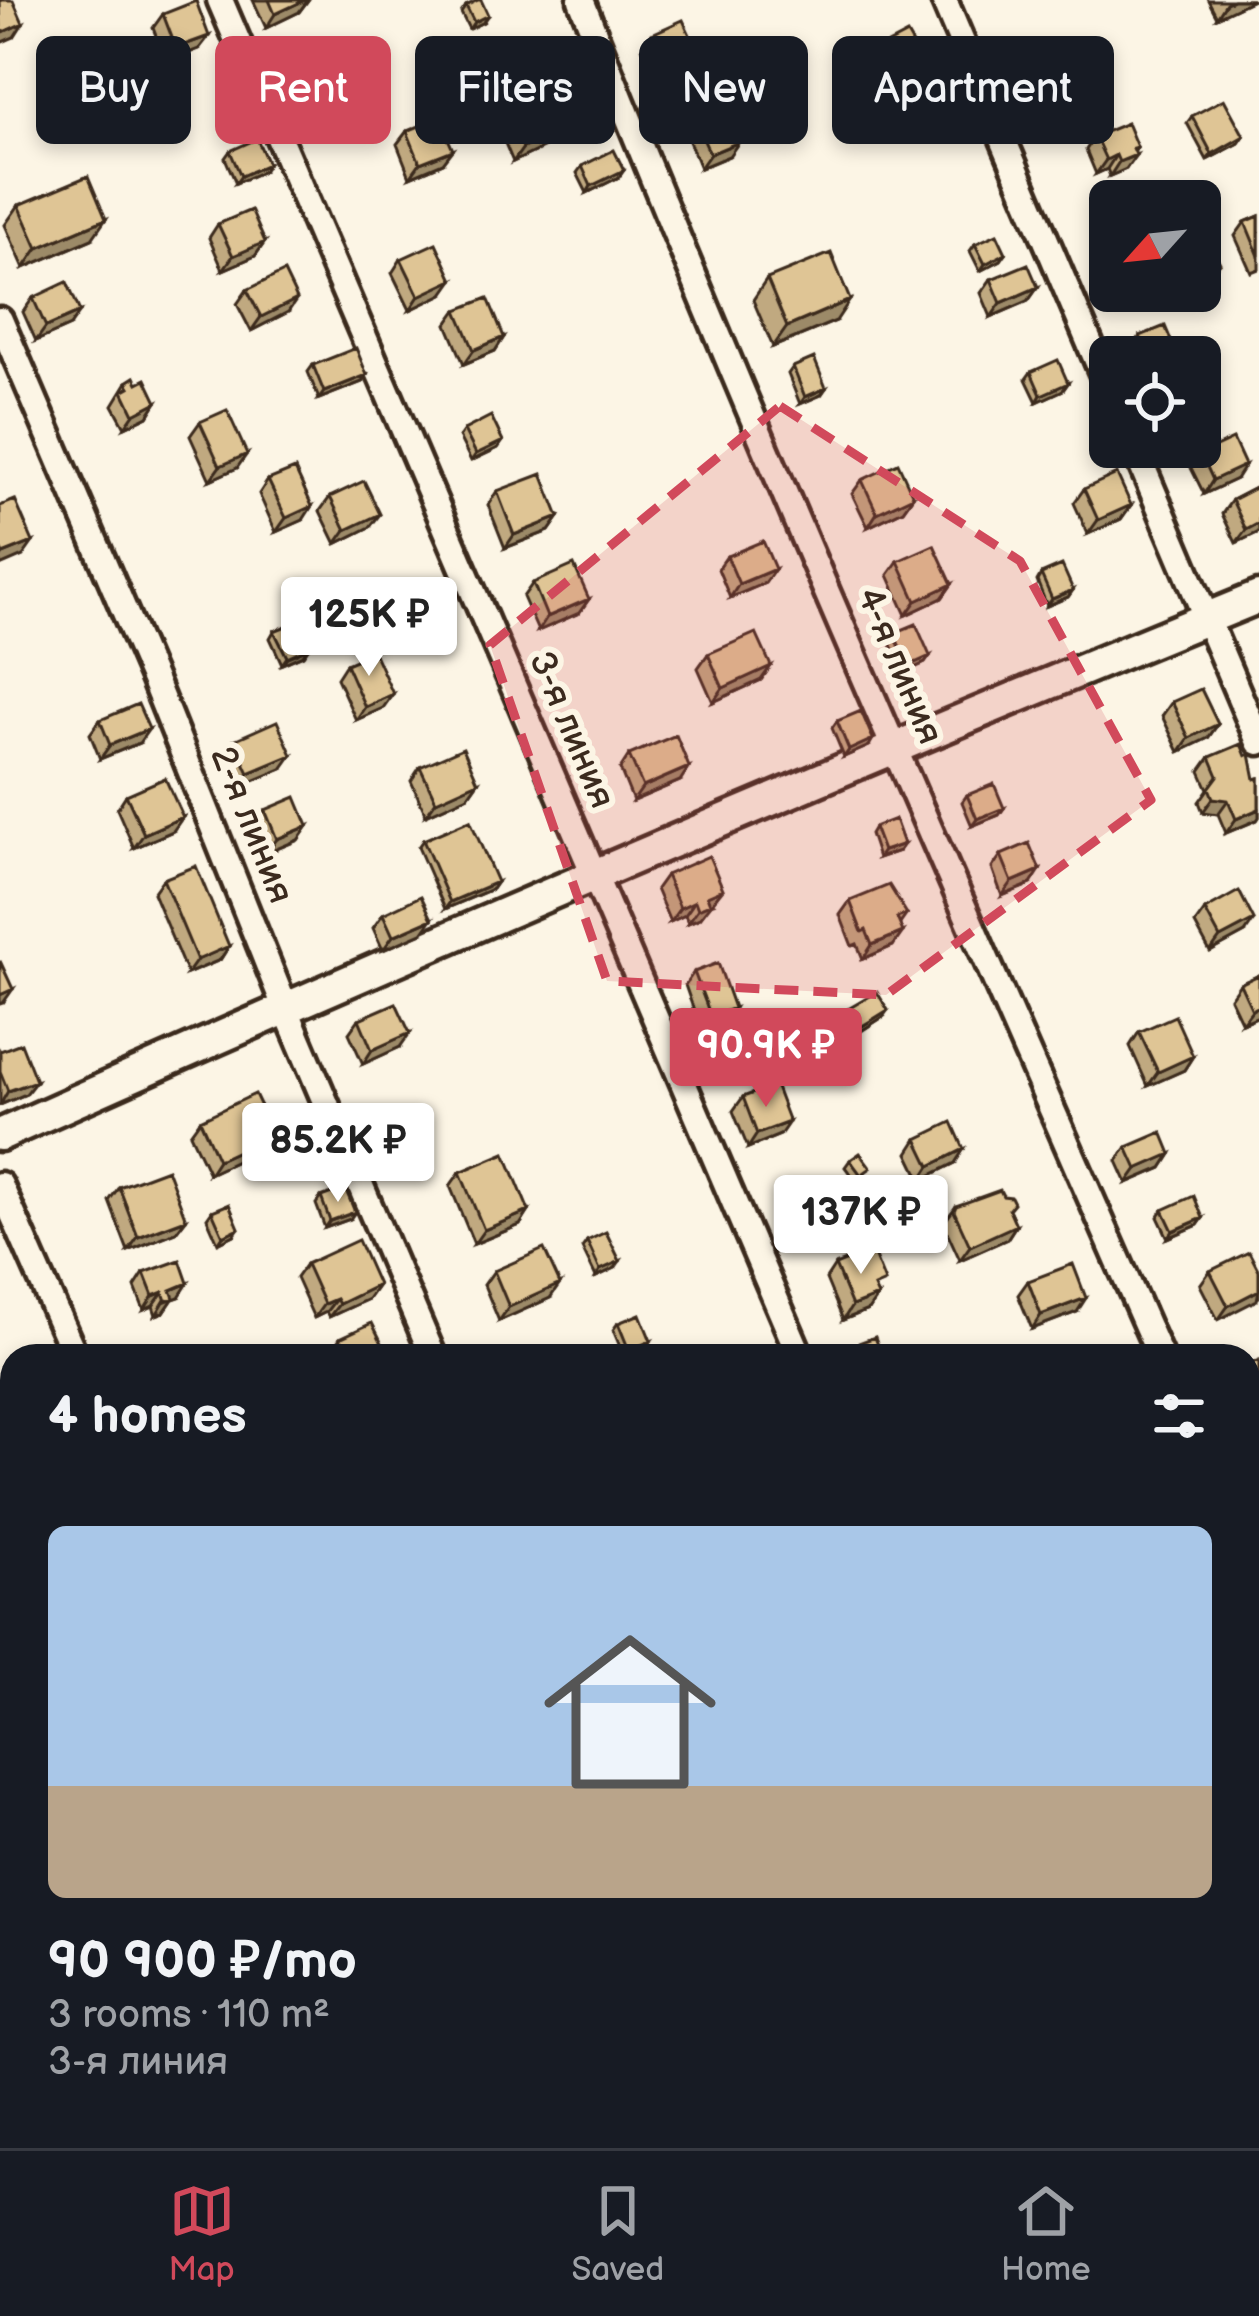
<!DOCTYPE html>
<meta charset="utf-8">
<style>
:root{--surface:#171b24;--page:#242831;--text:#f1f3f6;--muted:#9ea1a6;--line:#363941;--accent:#d1495b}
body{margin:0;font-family:"Balsamiq Sans",sans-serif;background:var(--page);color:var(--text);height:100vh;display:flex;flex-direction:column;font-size:45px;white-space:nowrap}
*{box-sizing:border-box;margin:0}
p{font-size:39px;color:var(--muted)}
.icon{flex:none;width:66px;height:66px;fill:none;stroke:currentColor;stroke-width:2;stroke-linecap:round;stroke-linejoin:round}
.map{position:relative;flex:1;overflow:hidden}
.drawer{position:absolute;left:0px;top:1344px;width:1260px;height:804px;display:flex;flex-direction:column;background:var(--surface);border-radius:36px 36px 0 0;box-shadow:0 6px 18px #0003}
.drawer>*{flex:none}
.guide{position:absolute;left:36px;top:36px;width:1188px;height:108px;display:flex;gap:24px}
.needle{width:78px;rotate:243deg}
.fabs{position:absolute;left:1089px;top:180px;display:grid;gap:24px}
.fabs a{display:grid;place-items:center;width:132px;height:132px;border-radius:18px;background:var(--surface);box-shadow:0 6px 18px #0003;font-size:60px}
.price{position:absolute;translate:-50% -102px;padding:0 27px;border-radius:12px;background:#fff;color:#222;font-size:39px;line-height:78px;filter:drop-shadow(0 3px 6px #0008)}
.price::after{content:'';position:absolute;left:50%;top:72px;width:36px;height:27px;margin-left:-18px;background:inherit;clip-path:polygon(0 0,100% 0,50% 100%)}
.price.selected{background:var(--accent);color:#fff}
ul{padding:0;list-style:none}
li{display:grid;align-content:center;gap:24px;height:636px;padding:0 48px}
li+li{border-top:3px solid var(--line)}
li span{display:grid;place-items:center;height:372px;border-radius:18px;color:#555}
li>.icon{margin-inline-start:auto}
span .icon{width:216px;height:216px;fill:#fffc;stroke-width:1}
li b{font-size:51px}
h2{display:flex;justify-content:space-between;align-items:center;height:144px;padding:0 48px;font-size:51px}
.chip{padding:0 42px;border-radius:18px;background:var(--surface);box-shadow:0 6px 18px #0003;font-size:42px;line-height:108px}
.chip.selected{background:var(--accent);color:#fff}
.tab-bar{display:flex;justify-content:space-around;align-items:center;height:168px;border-top:3px solid var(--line);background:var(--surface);font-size:33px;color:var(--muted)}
.tab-bar a{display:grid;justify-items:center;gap:6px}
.tab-bar .selected{color:var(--accent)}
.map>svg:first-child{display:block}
.forest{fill:url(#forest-firs);stroke:#708a6b;stroke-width:3}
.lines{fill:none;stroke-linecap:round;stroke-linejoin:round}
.minor-casing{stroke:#3b2a1e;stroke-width:33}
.tertiary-casing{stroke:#3b2a1e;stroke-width:39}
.secondary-casing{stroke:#3b2a1e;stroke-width:45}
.minor{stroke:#fcf5e5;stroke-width:24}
.tertiary{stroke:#fcf5e5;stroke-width:30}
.secondary{stroke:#fcf5e5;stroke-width:36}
.wall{fill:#c0a980;stroke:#3b2a1e;stroke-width:3}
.shaded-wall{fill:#9c8a68;stroke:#3b2a1e;stroke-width:3}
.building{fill:#dfc595;stroke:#3b2a1e;stroke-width:3}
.marked{fill:#d1495b;fill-opacity:0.2;stroke:#d1495b;stroke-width:9;stroke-dasharray:24 15;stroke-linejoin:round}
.labels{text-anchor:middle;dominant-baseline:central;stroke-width:12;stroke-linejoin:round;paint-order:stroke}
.street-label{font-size:36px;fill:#3b2a1e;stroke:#fcf5e5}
</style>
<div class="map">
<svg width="1259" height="2148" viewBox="0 0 1259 2148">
<defs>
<pattern id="forest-firs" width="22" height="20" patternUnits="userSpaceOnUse" patternTransform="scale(3)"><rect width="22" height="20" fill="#a5ebb8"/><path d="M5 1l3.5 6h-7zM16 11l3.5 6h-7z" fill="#8fca9e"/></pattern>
</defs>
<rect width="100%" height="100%" fill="#fcf5e5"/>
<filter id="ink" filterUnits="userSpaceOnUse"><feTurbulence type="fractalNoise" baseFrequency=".00833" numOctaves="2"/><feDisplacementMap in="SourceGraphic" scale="24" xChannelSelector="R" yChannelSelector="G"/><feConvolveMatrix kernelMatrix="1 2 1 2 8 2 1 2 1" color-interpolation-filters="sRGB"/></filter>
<g filter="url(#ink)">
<path class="forest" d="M0 1569 12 1597V1794L0 1766Z
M0 2076 12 2103V2136H27L32 2148H0Z
M155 2136H238L243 2148H160Z"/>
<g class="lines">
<g class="minor-casing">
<path id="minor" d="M220 0 800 1356
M581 0C763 456 963 906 1160 1356
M944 0 1110 391
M0 320 154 680 285 1007 433 1356
M1134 447 1259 742
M0 1185 75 1356
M1248 1558 1259 1583
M411 2136 416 2148
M773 2136 778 2148
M1135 2136 1140 2148"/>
</g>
<g class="tertiary-casing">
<path id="tertiary" d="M0 1135C417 948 837 770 1259 597"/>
</g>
<g class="secondary-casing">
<path id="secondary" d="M0 1925 12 1953
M92 2136 97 2148"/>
</g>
<use href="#minor" class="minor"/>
<use href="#tertiary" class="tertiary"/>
<use href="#secondary" class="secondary"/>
</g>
<path class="wall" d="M253 0H308L299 12 266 28Z
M1208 0H1253L1217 17Z
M466 6 483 22 469 29 461 13Z
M163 14 199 49 166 62 153 28Z
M652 34 694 79 664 93 642 48Z
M873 52 922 60 912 74 878 93 863 66Z
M295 65 360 93 351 107 305 126 285 79Z
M1014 78 1051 103 1023 115 1009 85Z
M946 96 972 118 951 126 941 103Z
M46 103 77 123 72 130 54 138 41 110Z
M693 116 729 156 700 168 684 129Z
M1192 116 1244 136 1239 143 1207 160 1187 123Z
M510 120 561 130 551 144 513 162 501 134Z
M407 131 443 163 410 177 397 144Z
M1095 136 1137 147 1126 169 1110 176 1107 169 1096 174 1086 150Z
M230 151 263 171 236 183 225 158Z
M582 166 624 170 619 177 587 193 577 173Z
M19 205 92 239 24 268 5 225Z
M1259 216V269L1251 272 1235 236 1245 222Z
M218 224 265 242 255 256 223 270 209 238Z
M975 244 1006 253 1001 260 980 271 970 251Z
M401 259 443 294 410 310 392 273Z
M767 279 836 321 773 347 753 300Z
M991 279 1038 287 1028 301 991 317 981 293Z
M247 290 288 312 251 331 237 304Z
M33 298 70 326 36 341 23 312Z
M457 310 504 337 495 351 464 364 447 324Z
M1140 336 1178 357H1134L1131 350Z
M313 365 362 382 319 399 308 372Z
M793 367 826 388 821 395 800 404 788 374Z
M1031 372 1068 383 1063 390 1037 402 1026 379Z
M127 382 138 383 157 402 148 416 125 427 113 405Z
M200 422 237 468 210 480 190 436Z
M464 430 503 441 498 448 471 461 459 437Z
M1201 454 1236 479 1204 494 1191 468Z
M268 480 303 520 276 532 259 494Z
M862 480 913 496 903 510 868 527 852 494Z
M1259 486V532L1236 543 1222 514 1232 500Z
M1084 489 1131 505 1121 519 1088 534 1074 503Z
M497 491 559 517 549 531 505 548 488 505Z
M330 497 370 527 336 544 320 511Z
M727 556 775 569 765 583 730 598 718 569Z
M898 561 952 584 942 598 906 615 888 575Z
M1041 574 1073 590 1068 597 1047 606 1037 581Z
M533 583 589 599 579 613 538 631 523 597Z
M274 631 308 648 303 655 282 664 270 638Z
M894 633 930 656 925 663 903 673 889 640Z
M708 654 771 666 761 680 713 702 698 668Z
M346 664 383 708 356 720 337 678Z
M1172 702 1218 724 1208 738 1179 752 1162 716Z
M100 720 139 743 100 759 90 734Z
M837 721 869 746 844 757 832 728Z
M234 740 282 769 239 787 225 754Z
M629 755 680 781 633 801 620 769Z
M1210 757 1255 779 1259 778V817L1257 820 1226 833 1218 814 1203 812 1199 802 1208 789 1200 771Z
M420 767 478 782 468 796 426 815 411 781Z
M126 795 173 831 134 848 117 809Z
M967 795 1004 808 999 815 972 826 962 802Z
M265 810 308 826 298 840 267 853 255 824Z
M874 827 904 844 899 851 878 858 870 834Z
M423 840 497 882 492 889 445 909 418 847Z
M1001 855 1031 884 1002 896 992 868Z
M666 875 713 903 710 904 700 918 688 923 685 915 670 922 656 889Z
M163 879 229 946 220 960 187 974 153 893Z
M850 901 907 914 900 924 893 946 863 959 857 944 852 946 840 915Z
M1205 910 1245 933 1210 952 1195 924Z
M383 914 422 933 383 950 373 928Z
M694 972 725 1022 701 1031 685 985Z
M1259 975V1016L1242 1023 1230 998 1240 984Z
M848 1009 883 1017 855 1035 843 1016Z
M359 1019 400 1047 363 1064 349 1033Z
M1139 1032 1193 1056 1184 1070 1148 1086 1130 1046Z
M0 1051 26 1094 0 1105Z
M743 1097 780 1135 748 1148 733 1111Z
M200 1120 264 1148 209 1174 190 1134Z
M917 1139 955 1163 921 1180 908 1153Z
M1127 1147 1171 1154 1162 1168 1127 1183 1117 1161Z
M850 1160 866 1175 856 1182 845 1167Z
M460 1172 529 1211 520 1225 474 1244 450 1186Z
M119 1187 186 1219 176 1232 128 1251 109 1201Z
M1003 1196 1016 1225 1007 1239 960 1260 944 1225 946 1220 956 1206Z
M321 1197 350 1219 325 1228 316 1204Z
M1163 1210 1203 1218 1198 1225 1168 1238 1158 1217Z
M212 1211 234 1235 218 1243 207 1218Z
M587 1241 615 1268 596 1277 582 1248Z
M306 1264 378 1285 368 1299 329 1317 326 1312 314 1318 296 1278Z
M835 1265 877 1294 868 1310 843 1320 826 1279Z
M494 1271 550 1298 499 1321 484 1285Z
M1210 1271H1259V1297L1218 1320 1200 1285Z
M144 1273 179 1297 173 1299 164 1312 156 1315 153 1306 144 1310 135 1287Z
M1028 1281 1077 1312 1032 1329 1018 1295Z
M618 1323 651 1341 646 1348 624 1356 613 1330Z
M340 1338 379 1356H340L335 1345Z
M1259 1926V1952L1252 1937Z
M1175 2136H1218L1224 2148H1181Z"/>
<path class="shaded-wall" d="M305 0H308L299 12 266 28 275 14Z
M1233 0H1253L1217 17 1226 3Z
M488 15 483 22 469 29 474 22Z
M23 23 14 37 0 43 1 33Z
M209 36 199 49 166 62 176 48Z
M922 60 912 74 878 93 887 79Z
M704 65 694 79 664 93 673 79Z
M360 93 351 107 305 126 315 113Z
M1056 96 1051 103 1023 115 1028 108Z
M977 111 972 118 951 126 956 119Z
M77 123 72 130 54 138 59 131Z
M561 130 551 144 513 162 523 148Z
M1244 136 1239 143 1207 160 1212 154Z
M739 142 729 156 700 168 710 154Z
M1137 147 1129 158 1136 155 1126 169 1110 176 1119 162Z
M453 150 443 163 410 177 420 163Z
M1116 155 1107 169 1096 174 1106 160Z
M268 164 263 171 236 183 241 176Z
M624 170 619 177 587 193 591 186Z
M106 219 92 239 24 268 38 248Z
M265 242 255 256 223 270 233 256Z
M1006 253 1001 260 980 271 985 264Z
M1220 263 1210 277 1200 282V273Z
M453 280 443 294 410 310 419 296Z
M1038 287 1028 301 991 317 1001 303Z
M297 299 288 312 251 331 261 317Z
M850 300 836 321 773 347 787 327Z
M80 312 70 326 36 341 46 327Z
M504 337 495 351 464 364 474 350Z
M367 375 362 382 319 399 324 392Z
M1068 383 1063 390 1037 402 1041 395Z
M826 388 821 395 800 404 805 397Z
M157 402 148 416 125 427 134 414Z
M503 441 498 448 471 461 476 454Z
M247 454 237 468 210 480 220 466Z
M1245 465 1236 479 1204 494 1213 480Z
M913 496 903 510 868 527 877 513Z
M1131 505 1121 519 1088 534 1098 520Z
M312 506 303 520 276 532 286 518Z
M380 514 370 527 336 544 346 530Z
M559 517 549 531 505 548 514 535Z
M1259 523V532L1236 543 1246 530Z
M33 542 23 556 0 566V558L3 554Z
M775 569 765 583 730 598 739 584Z
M952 584 942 598 906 615 916 601Z
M1073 590 1068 597 1047 606 1052 599Z
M589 599 579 613 538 631 547 617Z
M308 648 303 655 282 664 287 657Z
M930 656 925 663 903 673 908 666Z
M771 666 761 680 713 702 723 688Z
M393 694 383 708 356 720 365 707Z
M1218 724 1208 738 1179 752 1189 738Z
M149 729 139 743 100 759 110 745Z
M873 739 869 746 844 757 849 750Z
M292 755 282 769 239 787 249 773Z
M689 767 680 781 633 801 643 787Z
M478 782 468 796 426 815 436 801Z
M1213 798 1228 800 1218 814 1203 812Z
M1004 808 999 815 972 826 977 819Z
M1259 809V817L1257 820 1226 833 1236 819Z
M183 817 173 831 134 848 144 834Z
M308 826 298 840 267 853 277 839Z
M904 844 899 851 878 858 883 851Z
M1040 870 1031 884 1002 896 1012 882Z
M497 882 492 889 445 909 450 902Z
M723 889 700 918 688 923 707 896Z
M695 901 685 915 670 922 680 908Z
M432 919 422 933 383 950 393 936Z
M1254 920 1245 933 1210 952 1220 938Z
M903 932 893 946 863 959 872 945Z
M229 946 220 960 187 974 197 960Z
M13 989 3 1003 0 1004V995Z
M1259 1006V1016L1242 1023 1252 1010Z
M734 1008 725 1022 701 1031 711 1017Z
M888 1010 883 1017 855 1035 859 1028Z
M410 1033 400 1047 363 1064 372 1050Z
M1193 1056 1184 1070 1148 1086 1158 1072Z
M36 1081 26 1094 0 1105 8 1091Z
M789 1122 780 1135 748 1148 757 1134Z
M274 1134 264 1148 209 1174 218 1160Z
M964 1149 955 1163 921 1180 930 1166Z
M1171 1154 1162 1168 1127 1183 1137 1169Z
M529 1211 520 1225 474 1244 484 1230Z
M355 1212 350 1219 325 1228 330 1221Z
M1203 1218 1198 1225 1168 1238 1173 1231Z
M186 1219 176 1232 128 1251 138 1237Z
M1016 1225 1007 1239 960 1260 970 1246Z
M239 1228 234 1235 218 1243 223 1236Z
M620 1261 615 1268 596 1277 600 1270Z
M188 1283 179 1297 173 1299 164 1312 156 1315 171 1290Z
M560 1284 550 1298 499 1321 509 1307Z
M378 1285 368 1299 329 1317 339 1304Z
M1259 1290 1257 1300 1218 1320 1228 1306Z
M163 1292 153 1306 144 1310 153 1296Z
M878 1296 868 1310 843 1320 852 1306Z
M1086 1298 1077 1312 1032 1329 1041 1315Z
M336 1299 326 1312 314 1318 324 1304Z
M651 1341 646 1348 625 1356 629 1350Z
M1259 1395V1404L1248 1409V1400Z"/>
<path class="building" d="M0 0H13L23 23 1 33Z
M269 0H305L275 14Z
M478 0H481L488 15 474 22 466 6Z
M196 1 209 36 176 48 163 14Z
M683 20 704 65 673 79 652 34Z
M907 34 922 60 887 79 873 52Z
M340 46 360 93 315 113 295 65Z
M1043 65 1056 96 1028 108 1014 78Z
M967 87 977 111 956 119 946 96Z
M64 95 77 123 59 131 46 103Z
M1224 99 1244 136 1212 154 1192 116Z
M549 103 561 130 523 148 510 120Z
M723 103 739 142 710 154 693 116Z
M439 118 453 150 420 163 407 131Z
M1127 123 1137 147 1133 148 1136 155 1119 162 1116 155 1106 160 1095 136Z
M257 139 268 164 241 176 230 151Z
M614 150 624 170 591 186 582 166Z
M88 176 106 219 38 248 19 205Z
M251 210 265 242 233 256 218 224Z
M1259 216V256L1245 222Z
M1200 222 1220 263 1200 273Z
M997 234 1006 253 985 264 975 244Z
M436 243 453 280 419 296 401 259Z
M831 253 850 300 787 327 767 279Z
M1028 264 1038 287 1001 303 991 279Z
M284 272 297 299 261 317 247 290Z
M67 282 80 312 46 327 33 298Z
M488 298 504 337 474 350 457 310Z
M1165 326 1178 357H1149L1140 336Z
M356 348 367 375 324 392 313 365Z
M814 358 826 388 805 397 793 367Z
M1058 360 1068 383 1041 395 1031 372Z
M135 377 138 383 146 379 157 402 134 414 123 391 130 387 127 382Z
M227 410 247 454 220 466 200 422Z
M491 416 503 441 476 454 464 430Z
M1233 439 1245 465 1213 480 1201 454Z
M898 463 913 496 877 513 862 480Z
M295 469 312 506 286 518 268 480Z
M542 474 559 517 514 535 497 491Z
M1117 474 1131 505 1098 520 1084 489Z
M364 481 380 514 346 530 330 497Z
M1259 486V523L1246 530 1232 500Z
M15 500 33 542 3 554 0 548V506Z
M763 541 775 569 739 584 727 556Z
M934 545 952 584 916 601 898 561Z
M574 565 589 599 547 617 533 583Z
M1062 565 1073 590 1052 599 1041 574Z
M296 622 308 648 287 657 274 631Z
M916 624 930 656 908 666 894 633Z
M756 633 771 666 723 688 708 654Z
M374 652 393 694 365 707 346 664Z
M1201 689 1218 724 1189 738 1172 702Z
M138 704 149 729 110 745 100 720Z
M861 711 873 739 849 750 837 721Z
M277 721 292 755 249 773 234 740Z
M676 735 689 767 643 787 629 755Z
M1241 744 1246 756 1250 754 1255 779 1259 778V809L1236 819 1228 800 1213 798 1209 788 1218 776 1210 757Z
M463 748 478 782 436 801 420 767Z
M165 778 183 817 144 834 126 795Z
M994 784 1004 808 977 819 967 795Z
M296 797 308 826 277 839 265 810Z
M895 819 904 844 883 851 874 827Z
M470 820 497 882 450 902 423 840Z
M1029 843 1040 870 1012 882 1001 855Z
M709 856 723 889 707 896 710 904 698 909 695 901 680 908 666 875Z
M196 866 229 946 197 960 163 879Z
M889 885 907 914 897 918 903 932 872 945 866 930 862 932 850 901Z
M1239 891 1254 920 1220 938 1205 910Z
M421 896 432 919 393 936 383 914Z
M0 961 13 989 0 995Z
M718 963 734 1008 711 1017 694 972Z
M1259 975V1006L1252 1010 1240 984Z
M877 992 888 1010 859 1028 848 1009Z
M396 1003 410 1033 372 1050 359 1019Z
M1175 1016 1193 1056 1158 1072 1139 1032Z
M21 1043 36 1081 8 1091 0 1071V1051Z
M775 1085 789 1122 757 1134 743 1097Z
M255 1094 274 1134 218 1160 200 1120Z
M952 1122 964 1149 930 1166 917 1139Z
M1162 1132 1171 1154 1137 1169 1127 1147Z
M505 1153 529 1211 484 1230 460 1172Z
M860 1153 871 1168 861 1175 850 1160Z
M167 1169 186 1219 138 1237 119 1187Z
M345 1188 355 1212 330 1221 321 1197Z
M1000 1190 1003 1196 1011 1197 1014 1203 1009 1209 1016 1225 970 1246 954 1211 956 1206Z
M1194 1196 1203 1218 1173 1231 1163 1210Z
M229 1204 239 1228 223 1236 212 1211Z
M606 1232 620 1261 600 1270 587 1241Z
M358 1240 378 1285 339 1304 336 1299 324 1304 306 1264Z
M544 1249 560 1284 509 1307 494 1271Z
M872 1250 885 1282 874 1287 878 1296 852 1306 835 1265Z
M1249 1252 1259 1271V1290L1228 1306 1210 1271Z
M180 1260 188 1283 171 1290 174 1298 166 1301 163 1292 153 1296 144 1273Z
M1073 1264 1086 1298 1041 1315 1028 1281Z
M640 1314 651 1341 629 1350 618 1323Z
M372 1323 385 1349 368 1356H348L340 1338Z
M875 1337 882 1356H851L848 1347Z
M259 1348 262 1356H236Z
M1259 1360V1395L1248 1400V1365Z
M698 2136H700L705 2148H670Z
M1191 2136H1218L1224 2148H1197Z"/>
</g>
<path class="marked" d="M780 406 1020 561 1151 800 886 995 607 981 490 645Z"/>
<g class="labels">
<g class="street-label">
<text transform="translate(899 666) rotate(67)">4-я линия</text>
<text transform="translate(571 730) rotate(67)">3-я линия</text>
<text transform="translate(251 825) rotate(68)">2-я линия</text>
</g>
</g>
</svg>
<div class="fabs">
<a><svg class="needle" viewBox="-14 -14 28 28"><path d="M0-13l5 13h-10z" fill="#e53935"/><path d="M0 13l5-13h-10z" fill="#9ea1a6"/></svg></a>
<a><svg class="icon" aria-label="locate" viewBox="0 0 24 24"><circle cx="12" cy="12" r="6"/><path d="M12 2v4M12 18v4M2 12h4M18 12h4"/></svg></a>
</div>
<b class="price" style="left:369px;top:679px">125K ₽</b>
<b class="price selected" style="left:766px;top:1110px">90.9K ₽</b>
<b class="price" style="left:338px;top:1205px">85.2K ₽</b>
<b class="price" style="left:861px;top:1277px">137K ₽</b>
<div class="guide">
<a class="chip">Buy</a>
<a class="chip selected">Rent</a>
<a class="chip">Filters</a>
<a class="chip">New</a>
<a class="chip">Apartment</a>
</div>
<section class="drawer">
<h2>4 homes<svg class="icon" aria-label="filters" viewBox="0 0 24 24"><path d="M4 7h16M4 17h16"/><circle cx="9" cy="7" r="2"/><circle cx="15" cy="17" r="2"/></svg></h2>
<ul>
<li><span style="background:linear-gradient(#a9c7e8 70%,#b9a48a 0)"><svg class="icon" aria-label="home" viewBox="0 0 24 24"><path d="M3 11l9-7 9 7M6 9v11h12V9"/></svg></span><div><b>90 900 ₽/mo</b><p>3 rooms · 110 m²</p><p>3-я линия</p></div></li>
</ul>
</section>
</div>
<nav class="tab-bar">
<a class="selected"><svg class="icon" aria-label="map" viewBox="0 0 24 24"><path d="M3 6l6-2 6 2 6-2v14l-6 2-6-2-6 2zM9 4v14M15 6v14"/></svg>Map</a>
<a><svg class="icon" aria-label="saved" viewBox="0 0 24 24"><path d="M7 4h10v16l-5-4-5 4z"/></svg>Saved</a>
<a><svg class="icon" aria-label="home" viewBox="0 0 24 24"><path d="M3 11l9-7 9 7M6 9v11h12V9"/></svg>Home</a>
</nav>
